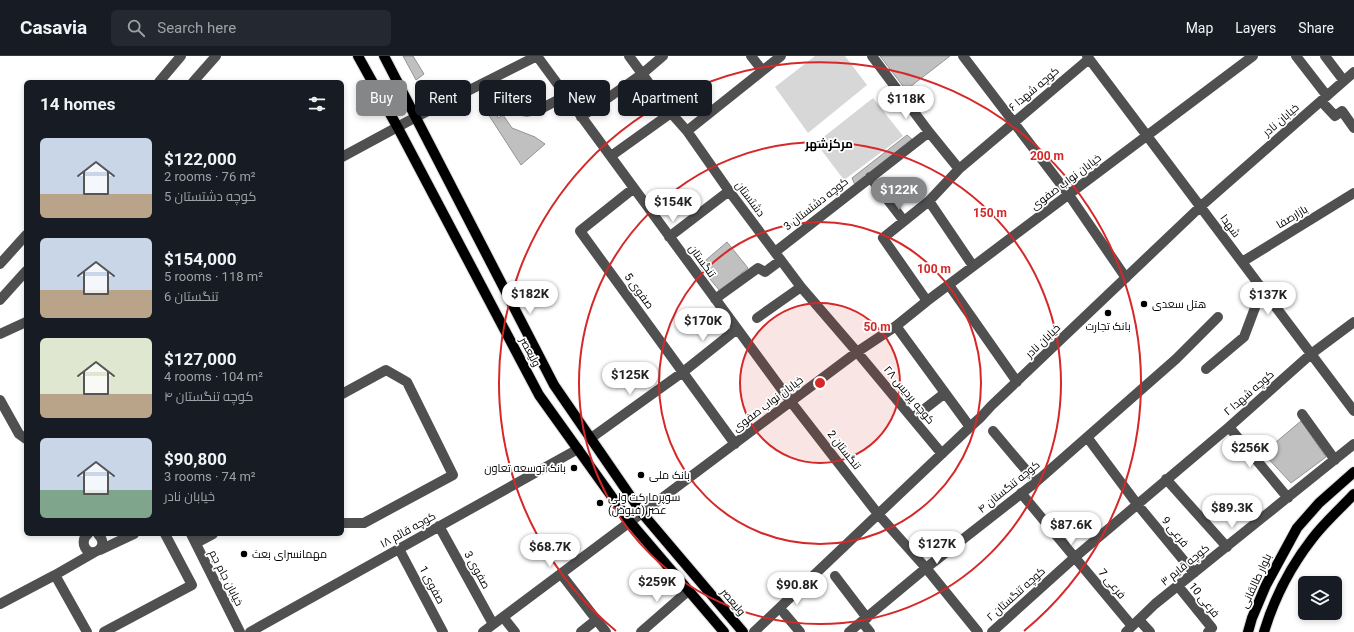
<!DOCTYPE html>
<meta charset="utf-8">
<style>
:root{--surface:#171b24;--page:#242831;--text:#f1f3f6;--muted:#9ea1a6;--line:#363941;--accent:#858687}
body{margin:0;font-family:Roboto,Cairo,sans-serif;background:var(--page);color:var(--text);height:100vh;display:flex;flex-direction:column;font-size:15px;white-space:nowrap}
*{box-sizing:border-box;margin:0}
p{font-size:13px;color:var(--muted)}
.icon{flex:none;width:22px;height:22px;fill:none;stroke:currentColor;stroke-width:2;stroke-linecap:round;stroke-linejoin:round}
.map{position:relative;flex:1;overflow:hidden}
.sheet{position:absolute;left:24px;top:24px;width:320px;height:456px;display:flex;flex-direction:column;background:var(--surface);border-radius:6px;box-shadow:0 2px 6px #0003}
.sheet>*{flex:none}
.top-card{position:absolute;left:356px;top:24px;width:380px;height:36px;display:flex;gap:8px}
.fabs{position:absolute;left:1298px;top:520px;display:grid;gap:8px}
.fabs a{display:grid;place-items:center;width:44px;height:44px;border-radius:6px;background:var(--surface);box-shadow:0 2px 6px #0003;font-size:20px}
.price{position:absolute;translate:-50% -34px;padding:0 9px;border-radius:14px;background:#fff;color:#222;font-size:13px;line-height:26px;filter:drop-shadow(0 1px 2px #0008)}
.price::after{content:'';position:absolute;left:50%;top:24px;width:12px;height:9px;margin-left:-6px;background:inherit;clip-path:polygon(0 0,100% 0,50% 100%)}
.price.current{background:var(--accent);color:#fff}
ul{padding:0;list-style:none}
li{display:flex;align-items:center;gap:12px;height:100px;padding:0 16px}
li span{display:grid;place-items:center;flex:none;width:112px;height:80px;border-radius:6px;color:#555}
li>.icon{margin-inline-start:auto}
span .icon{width:48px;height:48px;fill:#fffc;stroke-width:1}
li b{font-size:17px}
h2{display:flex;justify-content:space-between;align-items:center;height:48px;padding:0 16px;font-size:17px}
.tag{padding:0 14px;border-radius:6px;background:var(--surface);box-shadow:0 2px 6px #0003;font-size:14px;line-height:36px}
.tag.current{background:var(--accent);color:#fff}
header{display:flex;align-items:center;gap:24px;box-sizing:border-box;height:56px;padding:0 20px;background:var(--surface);border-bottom:1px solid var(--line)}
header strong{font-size:19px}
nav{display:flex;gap:22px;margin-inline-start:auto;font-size:14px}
.search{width:280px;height:36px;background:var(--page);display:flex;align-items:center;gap:10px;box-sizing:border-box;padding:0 14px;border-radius:6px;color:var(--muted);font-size:15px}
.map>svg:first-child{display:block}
.green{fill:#d7d7d7}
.building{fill:#c0c0c0;stroke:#949494}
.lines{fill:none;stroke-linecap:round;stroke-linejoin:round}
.major-casing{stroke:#dbdbdb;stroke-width:12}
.minor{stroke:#505050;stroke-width:10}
.major{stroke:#000;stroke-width:10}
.ring{fill:none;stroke:#d62828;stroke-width:2}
.poi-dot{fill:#000;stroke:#fff;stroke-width:1.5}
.labels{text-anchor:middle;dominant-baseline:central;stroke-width:3.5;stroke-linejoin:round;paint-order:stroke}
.street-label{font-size:11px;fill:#000;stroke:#fff}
.poi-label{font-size:11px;fill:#000;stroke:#fff;text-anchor:start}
.neighbourhood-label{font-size:12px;font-weight:bold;fill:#000;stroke:#fff}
.centre{fill:#d62828;stroke:#fff;stroke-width:2}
.ring-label{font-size:12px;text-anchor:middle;font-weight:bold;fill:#d62828;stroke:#fff;stroke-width:3.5;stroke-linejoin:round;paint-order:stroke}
</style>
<header>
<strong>Casavia</strong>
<div class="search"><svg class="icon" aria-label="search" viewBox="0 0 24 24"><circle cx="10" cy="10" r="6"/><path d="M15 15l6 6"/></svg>Search here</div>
<nav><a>Map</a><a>Layers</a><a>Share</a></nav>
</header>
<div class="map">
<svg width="1354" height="576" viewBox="0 0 1354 576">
<rect width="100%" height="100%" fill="#fff"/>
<path class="green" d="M815 0H845L867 29 808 77 775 31Z
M873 42 903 80 844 124 816 87Z"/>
<path class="building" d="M403 0H413L424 18 416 24Z
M880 0H950L906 34Z
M494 52 498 62 503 59 512 72 535 81 545 88 521 109 488 58Z
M907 79 914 85 855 129 852 122Z
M727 186 748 212 720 235 699 210Z
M1301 365 1326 401 1291 427 1263 397Z"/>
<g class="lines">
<g class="major-casing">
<path id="major" d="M358 0 398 72 539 339 630 466 724 576
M384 0 554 329 642 457 743 576
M1248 576 1252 562 1266 529 1297 472 1319 447 1354 416
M1264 576C1274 543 1291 510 1312 483 1324 467 1340 453 1354 438"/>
</g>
<path class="minor" d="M537 0 791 346 878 458 926 512 978 576
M629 0 671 57 687 75 729 135 801 231 857 296 942 398
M751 0 762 14
M872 0 929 76 959 113
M963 0 1069 139 1126 222
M1087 0 1354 355
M1296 0 1327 40
M1325 0 1344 25
M159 26 181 0
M193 26 216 0
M483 28C499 44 514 62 540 53 549 49 557 44 566 40
M1321 45 1335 60 1342 55 1354 72
M581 61 642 18 663 0
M687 75 781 0
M611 100 671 57
M342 101 416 61 537 0
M870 121 904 165
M634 132 580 175 735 388
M929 145 973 210
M669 181 729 135
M775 196 929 76
M1242 206 1354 137
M0 208 26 179
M949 229 1017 326
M715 243 758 212 765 216 781 204
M0 244 26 215
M927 245 883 182 929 145 959 113 1089 3
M757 262 801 231
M896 270 970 371
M0 278 26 266
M1206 313 1244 281 1262 233
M342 338 386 314 407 326 453 419 364 467H342
M0 344 19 378 26 383
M1302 358 1335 404
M913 362 945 337
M1229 371 1288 442
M993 375 1036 426
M1087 381 1137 448 1194 517
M591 382 683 316 737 273
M1166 423 1227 491
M1021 437 1132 570
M439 470 493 568
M88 478C85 480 83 484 84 489 88 504 112 493 98 478
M191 478 240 576
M196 487 213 478
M399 493 443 576
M100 494 134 478
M561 518 606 576
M835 520 867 562
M1178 530 1212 572 1208 576
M0 548 55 519
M784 557 800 576
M503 561 515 576
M1139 564 1150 576
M862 566 870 576
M87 576 55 519 95 496
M104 576 192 529 165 478
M250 576 578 393
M483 576 857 296 896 270 927 245 1253 0
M581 576 596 564
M641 576 688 535
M754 576 970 371 981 361 991 350 1200 151 1354 16
M849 576 926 512 1036 426 1176 303 1218 261
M992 576 1074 502 1229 371 1311 298 1354 266
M1126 576 1155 548 1354 388"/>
<use href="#major" class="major"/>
</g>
<circle cx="820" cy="327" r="80" fill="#d62828" fill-opacity=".12"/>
<g class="ring">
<circle cx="820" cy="327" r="80"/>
<circle cx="820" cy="327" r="161"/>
<circle cx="820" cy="327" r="241"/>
<path d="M616 575A321 321 0 1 1 1024 575"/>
</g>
<g class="poi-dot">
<circle cx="1144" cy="248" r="4"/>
<circle cx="1108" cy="257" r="4"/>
<circle cx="574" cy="412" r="4"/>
<circle cx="641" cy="419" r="4"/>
<circle cx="600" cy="447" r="4"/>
<circle cx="244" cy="498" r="4"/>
</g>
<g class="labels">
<g class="street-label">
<text transform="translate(1034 33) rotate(-40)">کوچه شهدا ۶</text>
<text transform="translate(1281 64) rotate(-41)">خیابان نادر</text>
<text transform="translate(1066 126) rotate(-37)">خیابان نواب صفوی</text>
<text transform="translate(750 143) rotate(53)">دشتستان</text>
<text transform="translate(816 148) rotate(-38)">کوچه دشتستان 3</text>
<text transform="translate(1292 161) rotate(-31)">بازارصفا</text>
<text transform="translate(1230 170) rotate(53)">شهدا</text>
<text transform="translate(702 205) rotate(54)">تنگستان</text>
<text transform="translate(639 235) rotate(54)">صفوی 5</text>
<text transform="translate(1043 285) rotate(-44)">خیابان نادر</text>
<text transform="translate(530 296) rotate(62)">ولیعصر</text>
<text transform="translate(1249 337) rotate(-41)">کوچه شهدا ۲</text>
<text transform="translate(909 339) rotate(50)">کوچه پردیس ۲۸</text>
<text transform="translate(768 348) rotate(-37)">خیابان نواب صفوی</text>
<text transform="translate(844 394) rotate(52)">تنگستان 2</text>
<text transform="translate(1009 431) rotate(-39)">کوچه تنگستان ۴</text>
<text transform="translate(408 474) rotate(-29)">کوچه قائم ۱۸</text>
<text transform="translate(1175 476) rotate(51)">فرعی 9</text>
<text transform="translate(1185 509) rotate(-39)">کوچه قایم ۳</text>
<text transform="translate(477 514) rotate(61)">صفوی 3</text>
<text transform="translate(226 522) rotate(63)">خیابان جام جم</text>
<text transform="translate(1256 525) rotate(-65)">بلوار طالقانی</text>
<text transform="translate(1112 528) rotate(50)">فرعی 7</text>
<text transform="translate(432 529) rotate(62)">صفوی 1</text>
<text transform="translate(1016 538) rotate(-42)">کوچه تنگستان ۲</text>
<text transform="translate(1204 544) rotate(51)">فرعی 10</text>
<text transform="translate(733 546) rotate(50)">ولیعصر</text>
</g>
<g class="poi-label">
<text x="1152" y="248">هتل سعدی</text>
<text x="1108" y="270" text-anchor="middle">بانک تجارت</text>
<text x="566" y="412" text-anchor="end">بانک توسعه تعاون</text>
<text x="649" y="419">بانک ملی</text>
<text x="608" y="441">سوپرمارکت ولی<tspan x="608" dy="13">عصر (فیوض)</tspan></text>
<text x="252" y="498">مهمانسرای بعث</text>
</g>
<g class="neighbourhood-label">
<text x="829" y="88">مرکزشهر</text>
</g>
</g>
<circle cx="820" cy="327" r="6" class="centre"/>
<g class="ring-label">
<text x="1047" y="104">200 m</text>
<text x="990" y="161">150 m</text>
<text x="934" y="217">100 m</text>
<text x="877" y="275">50 m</text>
</g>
</svg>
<div class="fabs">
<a><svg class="icon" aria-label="layers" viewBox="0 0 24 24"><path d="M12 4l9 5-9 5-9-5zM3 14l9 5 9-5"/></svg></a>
</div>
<b class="price" style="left:906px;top:64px">$118K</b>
<b class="price current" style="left:899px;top:155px">$122K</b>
<b class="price" style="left:673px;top:167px">$154K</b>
<b class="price" style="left:530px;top:259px">$182K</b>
<b class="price" style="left:1268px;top:260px">$137K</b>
<b class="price" style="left:703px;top:286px">$170K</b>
<b class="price" style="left:630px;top:340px">$125K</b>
<b class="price" style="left:1250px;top:413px">$256K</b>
<b class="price" style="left:1232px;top:473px">$89.3K</b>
<b class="price" style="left:1071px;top:490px">$87.6K</b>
<b class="price" style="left:937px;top:509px">$127K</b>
<b class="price" style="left:550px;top:512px">$68.7K</b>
<b class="price" style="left:657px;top:547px">$259K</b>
<b class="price" style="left:797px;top:550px">$90.8K</b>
<div class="top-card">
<a class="tag current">Buy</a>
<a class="tag">Rent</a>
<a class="tag">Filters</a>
<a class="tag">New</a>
<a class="tag">Apartment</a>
</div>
<section class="sheet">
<h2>14 homes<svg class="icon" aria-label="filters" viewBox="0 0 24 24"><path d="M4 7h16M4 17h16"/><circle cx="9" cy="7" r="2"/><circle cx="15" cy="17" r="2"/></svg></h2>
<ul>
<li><span style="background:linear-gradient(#c9d6e8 70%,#b9a48a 0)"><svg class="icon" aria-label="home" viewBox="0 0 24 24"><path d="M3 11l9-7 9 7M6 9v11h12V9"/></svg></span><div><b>$122,000</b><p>2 rooms · 76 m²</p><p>کوچه دشتستان 5</p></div></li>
<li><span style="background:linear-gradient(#c9d6e8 65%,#b9a48a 0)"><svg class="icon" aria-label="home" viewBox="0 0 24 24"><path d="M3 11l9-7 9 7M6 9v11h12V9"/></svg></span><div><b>$154,000</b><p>5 rooms · 118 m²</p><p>تنگستان 6</p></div></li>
<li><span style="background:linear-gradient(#dfe7d0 70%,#b9a48a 0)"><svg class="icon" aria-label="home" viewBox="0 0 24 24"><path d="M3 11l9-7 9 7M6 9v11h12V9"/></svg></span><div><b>$127,000</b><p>4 rooms · 104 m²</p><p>کوچه تنگستان ۴</p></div></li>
<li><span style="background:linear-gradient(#c9d6e8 65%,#7fa58c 0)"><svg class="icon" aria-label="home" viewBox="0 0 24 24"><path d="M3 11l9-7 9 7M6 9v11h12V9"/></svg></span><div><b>$90,800</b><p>3 rooms · 74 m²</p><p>خیابان نادر</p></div></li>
</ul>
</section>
</div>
